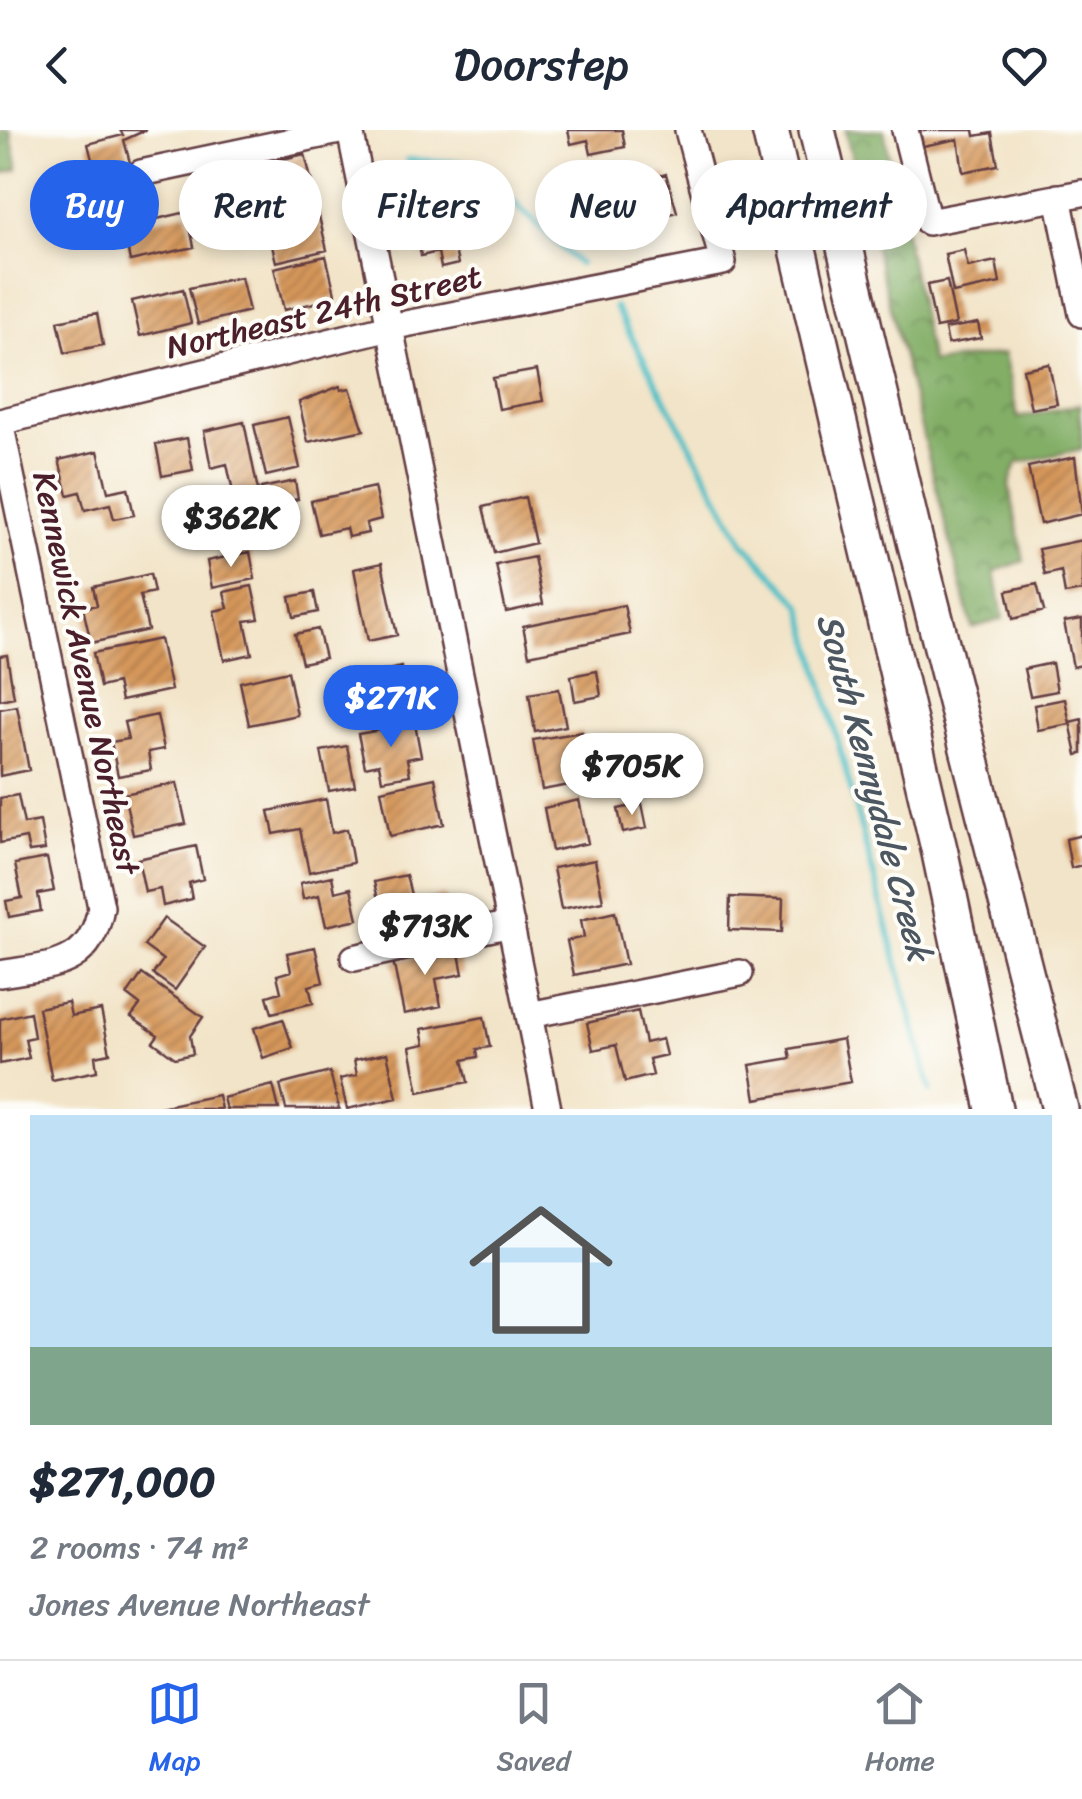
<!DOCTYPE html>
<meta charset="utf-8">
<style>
:root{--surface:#fff;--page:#f6f6f7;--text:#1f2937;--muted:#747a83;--line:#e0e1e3;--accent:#2563eb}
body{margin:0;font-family:Sriracha,sans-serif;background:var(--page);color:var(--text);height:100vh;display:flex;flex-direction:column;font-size:38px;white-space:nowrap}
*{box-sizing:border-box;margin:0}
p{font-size:32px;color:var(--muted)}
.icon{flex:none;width:55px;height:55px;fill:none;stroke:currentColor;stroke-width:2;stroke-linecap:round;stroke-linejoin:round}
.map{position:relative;height:979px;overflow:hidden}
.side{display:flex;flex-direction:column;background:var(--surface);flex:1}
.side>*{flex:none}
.banner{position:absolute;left:30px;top:30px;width:1022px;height:90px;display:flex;gap:20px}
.price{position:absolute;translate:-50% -85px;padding:0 22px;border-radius:35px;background:#fff;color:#222;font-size:32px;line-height:65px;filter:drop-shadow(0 2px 5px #0008)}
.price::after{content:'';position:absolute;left:50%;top:60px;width:30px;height:22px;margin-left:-15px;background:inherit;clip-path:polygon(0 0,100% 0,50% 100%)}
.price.active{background:var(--accent);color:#fff}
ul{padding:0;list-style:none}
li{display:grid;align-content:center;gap:20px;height:530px;padding:0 30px}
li+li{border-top:2px solid var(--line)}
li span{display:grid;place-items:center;height:310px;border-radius:0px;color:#555}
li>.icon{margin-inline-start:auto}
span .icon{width:180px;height:180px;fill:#fffc;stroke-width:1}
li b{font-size:42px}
.chip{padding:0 35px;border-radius:45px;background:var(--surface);box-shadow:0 5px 15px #0003;font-size:35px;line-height:90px}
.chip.active{background:var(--accent);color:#fff}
header{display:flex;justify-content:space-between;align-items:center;height:130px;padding:0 30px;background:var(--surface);font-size:45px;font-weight:600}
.menu{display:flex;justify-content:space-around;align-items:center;height:140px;border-top:2px solid var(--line);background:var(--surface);font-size:28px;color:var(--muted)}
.menu a{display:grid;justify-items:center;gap:5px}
.menu .active{color:var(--accent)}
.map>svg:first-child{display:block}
.forest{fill:url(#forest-crowns);stroke:#666648;stroke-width:2.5}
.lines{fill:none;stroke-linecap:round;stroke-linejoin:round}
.stream{stroke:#52c0c6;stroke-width:6}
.building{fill:url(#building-hatch)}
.minor-casing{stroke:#633d43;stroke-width:30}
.highway-casing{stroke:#633d43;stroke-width:40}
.minor{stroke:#fff;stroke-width:25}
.highway{stroke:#fff;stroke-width:35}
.labels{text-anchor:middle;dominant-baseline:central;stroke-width:8;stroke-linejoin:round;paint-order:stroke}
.street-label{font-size:32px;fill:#4a1f2b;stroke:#fdfcf7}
.water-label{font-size:35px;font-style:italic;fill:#4d5761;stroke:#fdfcf7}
</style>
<header><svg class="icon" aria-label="back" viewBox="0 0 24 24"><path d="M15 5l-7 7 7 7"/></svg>Doorstep<svg class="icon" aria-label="heart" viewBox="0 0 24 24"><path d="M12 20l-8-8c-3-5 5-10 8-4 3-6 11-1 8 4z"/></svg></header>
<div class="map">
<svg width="1082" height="979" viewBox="0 0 1082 979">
<defs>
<pattern id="forest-crowns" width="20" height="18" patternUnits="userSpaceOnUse" patternTransform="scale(2.5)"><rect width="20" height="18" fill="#82ae66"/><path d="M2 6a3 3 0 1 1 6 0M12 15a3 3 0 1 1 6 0" fill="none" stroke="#6c8d54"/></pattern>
<pattern id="building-hatch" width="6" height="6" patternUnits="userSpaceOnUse" patternTransform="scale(2.5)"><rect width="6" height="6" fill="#d5975a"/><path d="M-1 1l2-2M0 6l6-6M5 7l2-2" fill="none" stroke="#af7b4b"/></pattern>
</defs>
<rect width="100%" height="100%" fill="#fdfcf7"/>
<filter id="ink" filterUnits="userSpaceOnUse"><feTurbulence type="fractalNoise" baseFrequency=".01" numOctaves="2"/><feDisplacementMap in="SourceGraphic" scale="20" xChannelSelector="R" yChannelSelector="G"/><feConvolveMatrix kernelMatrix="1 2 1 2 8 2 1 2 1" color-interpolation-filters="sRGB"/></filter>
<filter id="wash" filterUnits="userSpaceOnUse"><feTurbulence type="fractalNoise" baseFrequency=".0048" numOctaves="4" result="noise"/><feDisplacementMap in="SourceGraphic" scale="40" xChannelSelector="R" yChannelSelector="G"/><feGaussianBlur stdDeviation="2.25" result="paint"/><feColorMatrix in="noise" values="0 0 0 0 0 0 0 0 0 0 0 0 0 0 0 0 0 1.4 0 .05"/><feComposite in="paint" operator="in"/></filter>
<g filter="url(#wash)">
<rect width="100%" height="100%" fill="#f2e4c8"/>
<path class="forest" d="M0 0H10L18 39 0 44Z
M845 0H884L931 233 1004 224 1018 288 1080 274 1082 319 1017 333 1009 355 1024 431 995 441 1003 489 972 498Z"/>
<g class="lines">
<path class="stream" d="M407 30 473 33 579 134
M615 177 743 412 802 476 931 961"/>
</g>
<g id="blocks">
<path class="building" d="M120 0H146L124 10 136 56 101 65 88 14 123 5Z
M568 0H622L625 17 591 24 588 10 571 14Z
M920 0H974L975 6 992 3 998 35 963 42 958 9 923 16Z
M305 24 316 70 264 82 253 36Z
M615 41 629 96 611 100 608 86 591 90 581 48Z
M666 44 677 82 638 93 627 55Z
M56 45 66 83 50 87 40 49Z
M316 74 327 120 276 132 265 87Z
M141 78 144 92 187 82 194 117 130 131 120 82Z
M448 87 458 134 441 138 438 122 421 126 415 94Z
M964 120 968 137 996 131 1000 153 953 163 945 124Z
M326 126 336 168 284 180 274 138Z
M241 147 249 181 198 194 189 158Z
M947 151 956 194 936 198 927 155Z
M183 159 191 193 140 206 132 171Z
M97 183 103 215 65 223 58 191Z
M978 193 981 208 948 214 945 199Z
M1049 234 1057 274 1031 279 1023 239Z
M537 240 543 271 499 279 493 248Z
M340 256 341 260 350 258 364 300 308 312 299 272Z
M288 287 300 338 266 346 254 295Z
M244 292 264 390 240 395 227 334 211 338 204 301Z
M187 308 193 340 162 346 156 314Z
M98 321 108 362 128 358 134 385 114 389 110 374 85 380 80 362 68 365 59 330Z
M1075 327 1082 384 1040 394 1028 337Z
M295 351 298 369 265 376 261 358Z
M374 357 381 389 366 393 368 403 348 407 346 398 319 404 311 371Z
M525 367 535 413 494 423 483 377Z
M231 370 236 393 214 399 209 376Z
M1082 410V461L1065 464 1061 441 1045 445 1039 419Z
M250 422 255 449 212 458 207 431Z
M534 427 543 474 506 482 496 435Z
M382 433 397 505 368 511 354 439Z
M150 444 154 462 140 465 148 500 91 513 83 478 97 475 93 457Z
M1037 454 1044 481 1013 489 1007 461Z
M252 456 259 489 245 491 252 524 224 530 214 481 228 478 224 462Z
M314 462 318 482 294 487 290 467Z
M624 475 630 504 529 525 523 496Z
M1082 489V535L1073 537 1064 492Z
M318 499 325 528 302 533 295 504Z
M160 509 171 560 121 571 117 553 100 557 93 523Z
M7 525 14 567 0 570V526Z
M1052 533 1057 561 1030 566 1024 539Z
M401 537 409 574 349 586 341 550Z
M288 541 297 585 249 595 240 552Z
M597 541 601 566 575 571 571 546Z
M559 559 566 596 535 602 529 564Z
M1065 569 1070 594 1038 600 1034 575Z
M17 576 29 640 0 646V579Z
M157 585 164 619 148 622 151 640 118 646 111 612 128 609 124 592Z
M1082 589V624L1077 625 1070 592Z
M415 594 421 626 407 629 410 645 382 650 379 634 365 637 358 604Z
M582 602 588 634 572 638 575 654 542 660 533 610Z
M347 616 355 656 329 661 321 621Z
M435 648 444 694 390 706 381 660Z
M177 653 186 694 133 705 124 664Z
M18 665 24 694 40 691 45 720 29 722 26 708 0 713V668Z
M326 669 332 703 347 699 353 733 309 742 300 699 274 704 269 681Z
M579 670 588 713 552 721 544 678Z
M642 674 647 698 623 703 618 679Z
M1082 705V735L1071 738 1066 709Z
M196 716 203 749 189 753 192 769 163 776 160 759 145 762 138 729Z
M47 728 54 761 38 764 41 781 9 787 6 771 22 768 15 734Z
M595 730 603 771 561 779 553 738Z
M406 745 413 773 444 765 451 793 387 808 374 752Z
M332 746 335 762 351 758 358 789 326 796 319 765 303 769 300 753Z
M730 767 783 769 782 802 729 800Z
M615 782 626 834 574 845 567 811 584 807 581 790Z
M164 788 205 817 175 860 153 844 163 830 144 816Z
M315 817 323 852 309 856 313 873 272 883 267 866 281 862 277 845 291 841 287 823Z
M458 818 463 844 436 849 441 876 404 884 393 831Z
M142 844 203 887 190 906 193 924 175 928 153 912 158 905 131 887 140 875 127 865Z
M68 872 71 886 101 880 110 923 95 926 97 941 52 950 38 878Z
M638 881 645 913 662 909 666 925 649 929 653 945 625 952 616 915 593 920 587 893Z
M30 882 34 907 25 909 29 928 0 934V889Z
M484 887 490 917 477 919 478 927 463 930 468 952 419 962 410 917 425 914 422 899Z
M283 889 293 918 263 928 254 898Z
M843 909 851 952 756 969 750 935 791 928 789 919Z
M387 923 397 968 347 979 340 949 357 945 354 930Z
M330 942 339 979H286L280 955Z
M273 955 279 979H226L223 968Z
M218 965 221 979H160V977Z"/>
</g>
</g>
<g filter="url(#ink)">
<use href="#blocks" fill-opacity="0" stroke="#633d43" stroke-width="2.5"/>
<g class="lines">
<g class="minor-casing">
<path id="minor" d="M350 0 548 979
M905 0 928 92 1082 63
M141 43 344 0
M1058 67 1082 184
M0 292 390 197 723 132 688 0
M354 828 511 794
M0 844C51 835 91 838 101 777L0 292
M529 885 740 843"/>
</g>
<g class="highway-casing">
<path id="highway" d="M770 0 940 723 994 979
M817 0 915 411 1060 979"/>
</g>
<use href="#minor" class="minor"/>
<use href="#highway" class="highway"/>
</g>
</g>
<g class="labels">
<g class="street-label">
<text transform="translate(324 182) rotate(-13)">Northeast 24th Street</text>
<text transform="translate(86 543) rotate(78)">Kennewick Avenue Northeast</text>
</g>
<g class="water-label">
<text transform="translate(875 657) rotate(75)">South Kennydale Creek</text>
</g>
</g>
</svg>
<b class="price" style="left:231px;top:440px">$362K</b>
<b class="price active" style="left:391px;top:620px">$271K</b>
<b class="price" style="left:632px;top:688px">$705K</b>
<b class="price" style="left:425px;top:848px">$713K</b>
<div class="banner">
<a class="chip active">Buy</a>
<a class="chip">Rent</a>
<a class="chip">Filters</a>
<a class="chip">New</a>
<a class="chip">Apartment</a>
</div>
</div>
<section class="side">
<ul>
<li><span style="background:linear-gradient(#bfe0f5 75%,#7fa58c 0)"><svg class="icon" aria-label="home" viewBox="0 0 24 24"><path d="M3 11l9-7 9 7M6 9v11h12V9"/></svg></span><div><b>$271,000</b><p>2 rooms · 74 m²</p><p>Jones Avenue Northeast</p></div></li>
</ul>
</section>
<nav class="menu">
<a class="active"><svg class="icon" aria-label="map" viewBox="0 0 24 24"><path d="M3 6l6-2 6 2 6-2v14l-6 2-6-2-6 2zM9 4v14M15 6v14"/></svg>Map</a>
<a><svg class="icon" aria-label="saved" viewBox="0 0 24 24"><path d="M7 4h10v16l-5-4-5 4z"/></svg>Saved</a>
<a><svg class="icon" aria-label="home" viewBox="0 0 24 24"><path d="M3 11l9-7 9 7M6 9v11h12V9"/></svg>Home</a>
</nav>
